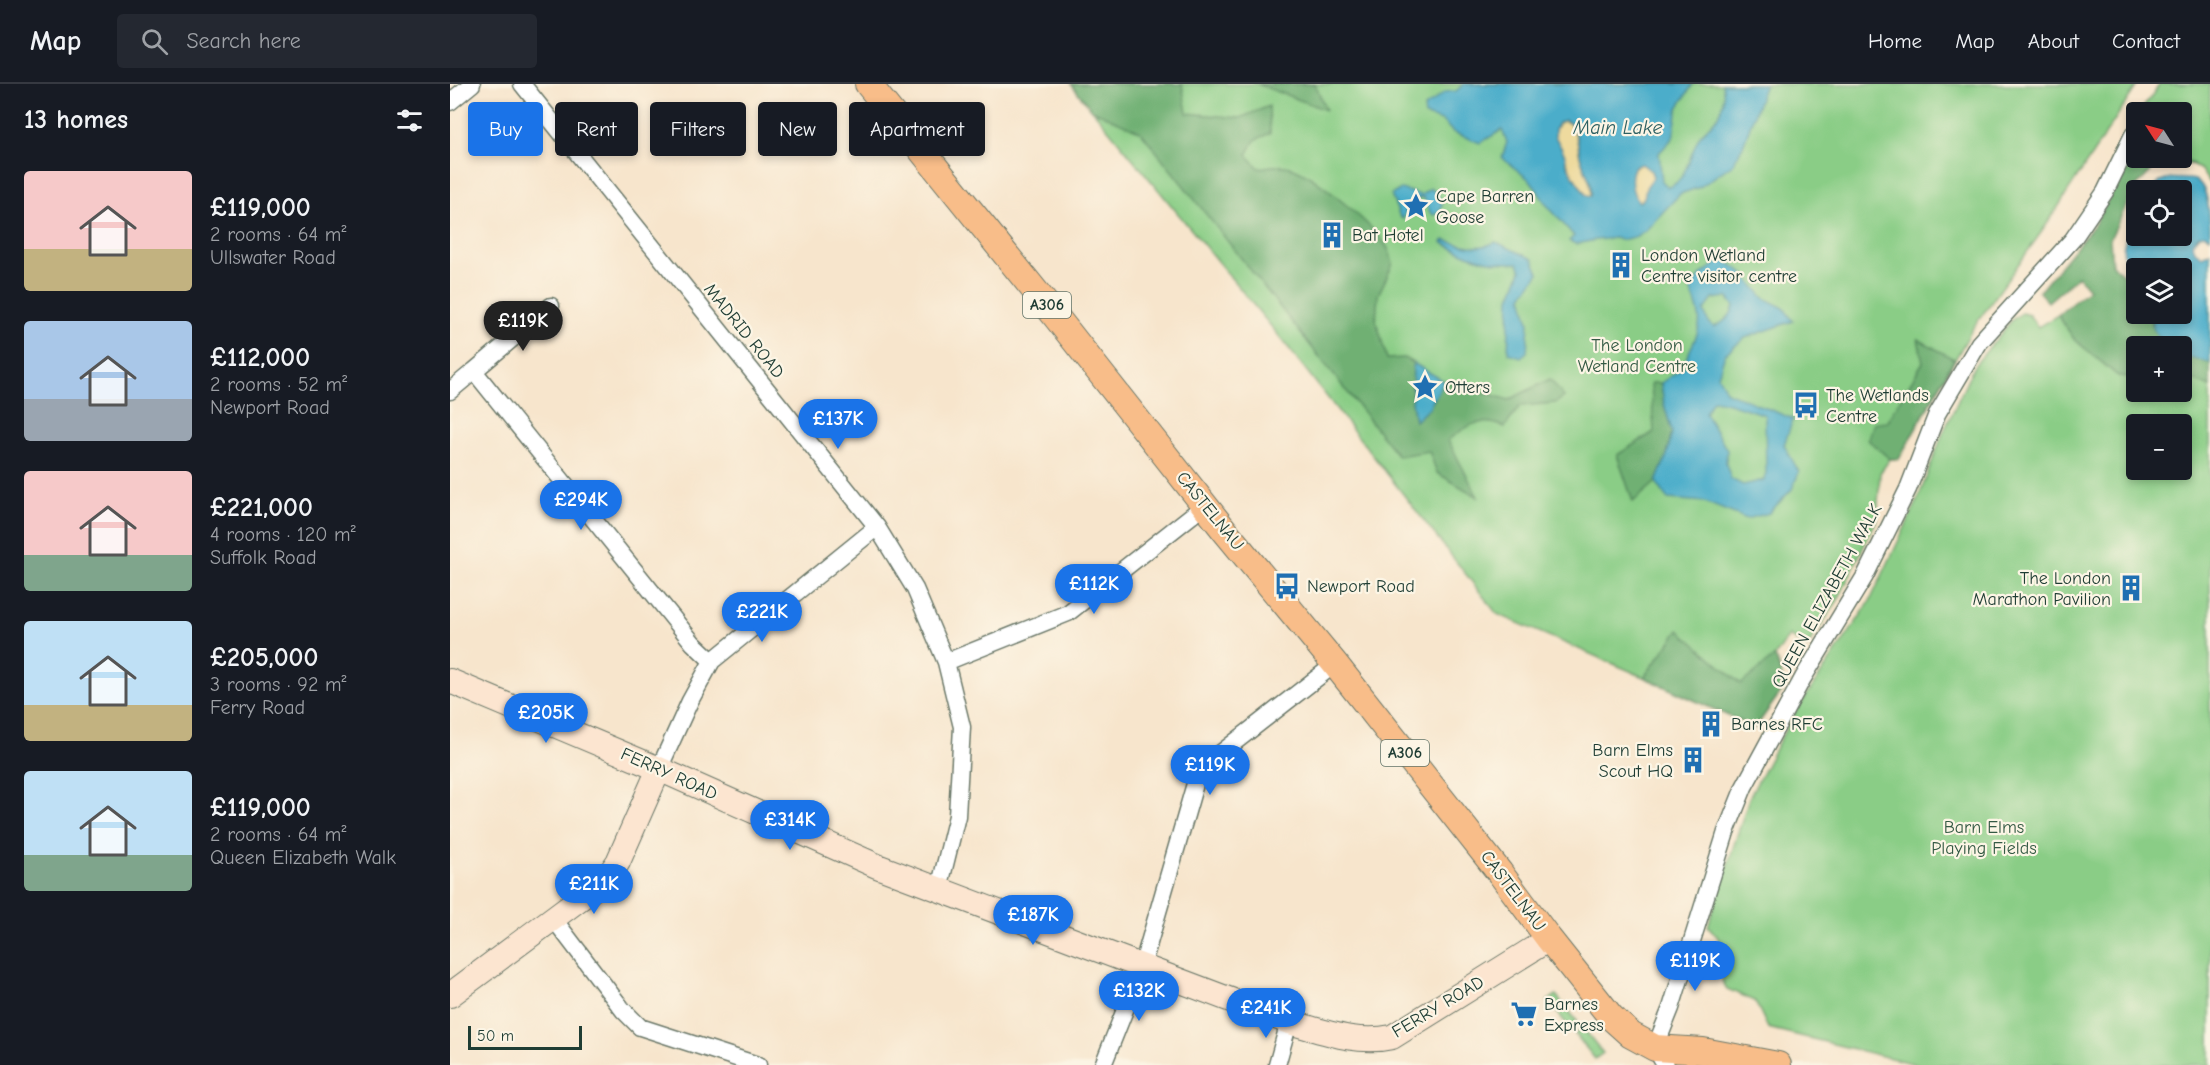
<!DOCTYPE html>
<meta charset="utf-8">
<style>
:root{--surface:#171b24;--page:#242831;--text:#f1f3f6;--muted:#9ea1a6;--line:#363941;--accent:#1a73e8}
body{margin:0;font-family:"Comic Neue",sans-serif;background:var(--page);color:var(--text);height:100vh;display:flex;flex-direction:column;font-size:22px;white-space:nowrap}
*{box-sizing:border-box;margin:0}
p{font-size:20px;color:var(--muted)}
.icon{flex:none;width:33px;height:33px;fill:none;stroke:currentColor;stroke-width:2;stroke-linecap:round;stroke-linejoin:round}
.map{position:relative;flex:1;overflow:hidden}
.details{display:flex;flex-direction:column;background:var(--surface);width:450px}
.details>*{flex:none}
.guide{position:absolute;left:18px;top:18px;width:570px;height:54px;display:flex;gap:12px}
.needle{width:39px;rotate:306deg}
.tools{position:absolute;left:1676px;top:18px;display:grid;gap:12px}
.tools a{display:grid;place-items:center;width:66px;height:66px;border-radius:6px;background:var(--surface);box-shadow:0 3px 9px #0003;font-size:30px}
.scale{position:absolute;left:18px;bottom:15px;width:114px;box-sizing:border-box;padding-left:6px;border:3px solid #1f3d34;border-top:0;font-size:16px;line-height:21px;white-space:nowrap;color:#1f3d34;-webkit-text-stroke:4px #fcf5e5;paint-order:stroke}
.price{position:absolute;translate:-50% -51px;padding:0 14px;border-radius:21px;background:var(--accent);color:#fff;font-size:20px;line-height:39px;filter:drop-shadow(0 2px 3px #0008)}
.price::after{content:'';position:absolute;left:50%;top:36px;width:18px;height:14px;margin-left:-9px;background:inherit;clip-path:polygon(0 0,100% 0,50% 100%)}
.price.on{background:#222;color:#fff}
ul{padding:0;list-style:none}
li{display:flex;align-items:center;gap:18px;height:150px;padding:0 24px}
li span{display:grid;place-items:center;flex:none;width:168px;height:120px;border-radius:6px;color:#555}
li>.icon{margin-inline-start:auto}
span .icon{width:72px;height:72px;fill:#fffc;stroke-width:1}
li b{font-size:26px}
h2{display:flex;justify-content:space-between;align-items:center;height:72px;padding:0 24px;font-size:26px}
.tag{padding:0 21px;border-radius:6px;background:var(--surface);box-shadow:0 3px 9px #0003;font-size:21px;line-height:54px}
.tag.on{background:var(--accent);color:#fff}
header{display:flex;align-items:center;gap:36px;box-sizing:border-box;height:84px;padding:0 30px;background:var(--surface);border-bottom:2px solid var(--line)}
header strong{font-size:28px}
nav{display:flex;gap:33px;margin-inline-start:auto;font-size:21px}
.search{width:420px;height:54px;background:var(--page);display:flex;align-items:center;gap:15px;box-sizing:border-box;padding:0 21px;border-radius:6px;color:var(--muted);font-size:22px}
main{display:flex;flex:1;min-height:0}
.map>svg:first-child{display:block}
.green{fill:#8acd86;stroke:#54855d;stroke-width:1.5;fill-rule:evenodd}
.forest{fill:#6fb073;stroke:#477654;stroke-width:1.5}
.sand{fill:#eeda9e;stroke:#868c69;stroke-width:1.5}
.water{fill:#4badca;stroke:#35757f;stroke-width:1.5;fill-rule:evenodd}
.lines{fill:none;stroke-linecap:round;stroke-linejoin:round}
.street-casing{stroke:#6b7869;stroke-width:19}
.secondary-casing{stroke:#6b7869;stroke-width:26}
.primary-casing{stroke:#6b7869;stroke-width:28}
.street{stroke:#fff;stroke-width:16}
.secondary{stroke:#fce5d0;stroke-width:24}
.primary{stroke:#f8bd89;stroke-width:26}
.labels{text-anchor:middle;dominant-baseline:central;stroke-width:4.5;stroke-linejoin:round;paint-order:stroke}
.shield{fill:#fcf5e5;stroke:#617469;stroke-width:1.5}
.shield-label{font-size:16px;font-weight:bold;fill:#1f3d34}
.poi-label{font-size:18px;fill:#1f3d34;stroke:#fcf5e5;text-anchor:start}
.street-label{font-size:18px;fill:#1f3d34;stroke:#fcf5e5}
.park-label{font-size:18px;fill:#345a44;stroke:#fcf5e5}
.water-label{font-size:20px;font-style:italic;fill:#2c5f61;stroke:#fcf5e5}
</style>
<header>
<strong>Map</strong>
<div class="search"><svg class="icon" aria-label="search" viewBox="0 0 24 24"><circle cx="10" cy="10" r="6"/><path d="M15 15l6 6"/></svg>Search here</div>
<nav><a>Home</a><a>Map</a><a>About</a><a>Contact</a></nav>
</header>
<main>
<section class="details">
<h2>13 homes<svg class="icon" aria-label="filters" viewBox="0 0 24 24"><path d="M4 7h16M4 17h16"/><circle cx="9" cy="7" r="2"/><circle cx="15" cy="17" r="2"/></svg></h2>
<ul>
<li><span style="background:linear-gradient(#f6c9c9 65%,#c2b280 0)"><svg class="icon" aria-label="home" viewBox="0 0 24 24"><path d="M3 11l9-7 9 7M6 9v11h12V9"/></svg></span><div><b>£119,000</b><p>2 rooms · 64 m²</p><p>Ullswater Road</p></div></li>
<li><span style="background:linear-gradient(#a9c7e8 65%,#9aa5b1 0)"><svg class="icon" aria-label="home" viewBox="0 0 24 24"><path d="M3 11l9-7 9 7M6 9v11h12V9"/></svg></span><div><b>£112,000</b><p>2 rooms · 52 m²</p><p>Newport Road</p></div></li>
<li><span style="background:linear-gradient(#f6c9c9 70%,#7fa58c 0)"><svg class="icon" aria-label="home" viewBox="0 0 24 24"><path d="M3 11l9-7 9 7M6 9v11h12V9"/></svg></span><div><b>£221,000</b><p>4 rooms · 120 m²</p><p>Suffolk Road</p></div></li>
<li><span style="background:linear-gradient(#bfe0f5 70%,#c2b280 0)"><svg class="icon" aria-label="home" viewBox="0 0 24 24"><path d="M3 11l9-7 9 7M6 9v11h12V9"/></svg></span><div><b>£205,000</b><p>3 rooms · 92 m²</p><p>Ferry Road</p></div></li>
<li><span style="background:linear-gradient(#bfe0f5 70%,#7fa58c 0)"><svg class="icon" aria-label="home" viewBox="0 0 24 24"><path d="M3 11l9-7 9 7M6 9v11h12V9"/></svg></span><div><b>£119,000</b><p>2 rooms · 64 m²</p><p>Queen Elizabeth Walk</p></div></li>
</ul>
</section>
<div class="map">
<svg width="1760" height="981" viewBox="0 0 1760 981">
<rect width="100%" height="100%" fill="#fcf5e5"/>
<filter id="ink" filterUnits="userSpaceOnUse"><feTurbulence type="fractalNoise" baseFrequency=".0167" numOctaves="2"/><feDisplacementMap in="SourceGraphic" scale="12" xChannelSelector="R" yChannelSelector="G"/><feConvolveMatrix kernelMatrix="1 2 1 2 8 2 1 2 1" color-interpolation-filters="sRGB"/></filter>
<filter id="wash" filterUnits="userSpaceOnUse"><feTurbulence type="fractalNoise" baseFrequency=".008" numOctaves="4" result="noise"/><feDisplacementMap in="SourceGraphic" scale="24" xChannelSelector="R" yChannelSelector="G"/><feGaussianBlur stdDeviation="1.35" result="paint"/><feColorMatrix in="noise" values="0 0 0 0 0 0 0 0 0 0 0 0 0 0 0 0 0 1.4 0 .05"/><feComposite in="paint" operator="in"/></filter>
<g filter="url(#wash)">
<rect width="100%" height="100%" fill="#f7e5cc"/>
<path class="green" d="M621 0H1688L1595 143 1523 244 1449 375H1440L1430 389 1427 435 1388 516 1357 563 1339 552 1325 572 1335 602 1305 644 1180 587 1047 530 834 258Z
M1710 0H1760V100L1751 86 1731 73V28H1690Z
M1572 229 1579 231 1588 243 1608 231 1624 255 1668 292 1686 293V308H1731V294H1742L1760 303V981H1469L1318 944 1305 917 1277 905 1272 897 1277 864 1258 842 1299 714 1342 633 1419 519 1466 420 1493 349 1524 282 1563 235ZM1686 340H1731V386H1686Z
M1106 911 1127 937 1119 943 1098 917Z
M1133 944 1153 969 1145 975 1125 950Z"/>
<path class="forest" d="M621 0H732L737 29 790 34 819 22 820 49 805 56 797 71 809 84C821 82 834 79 846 85 867 94 924 142 937 163 940 167 941 174 943 180L928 211 926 236 937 275 954 274 963 279 962 317 965 336 979 324 994 297 1059 316 1100 295 1114 313 1105 319 1070 322 1055 343C1029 333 1020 340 998 356L1028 413 987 389 979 367 948 372 691 48 642 26Z
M807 0H865L876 26Z
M1686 67V74L1731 73 1743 80 1705 83 1685 104 1660 155 1662 181 1686 201V230H1702L1701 239 1720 262H1686V293L1668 292 1624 255 1608 231 1639 205 1628 192 1598 218 1589 208 1644 141Z
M1468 255 1504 275 1449 375H1440L1418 356 1424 339 1437 338 1473 278Z
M1731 270 1760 279V303L1742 295 1731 294Z
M1201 299H1211L1214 320 1222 348 1217 371 1206 398 1183 418 1167 371 1204 348Z
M1229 546 1291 600 1325 572 1335 602 1305 644 1194 593Z"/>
<path class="sand" d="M1111 36 1119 39C1128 49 1127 62 1131 75 1135 88 1142 97 1141 112L1136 111 1123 92 1105 52V45Z
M1192 80 1201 87 1204 93C1202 97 1198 99 1197 104 1195 111 1196 115 1188 118 1180 108 1176 84 1192 80Z"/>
<path class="water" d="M1014 0H1243L1228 24 1223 54 1209 69 1212 97 1218 103C1236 99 1241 67 1249 53 1254 46 1263 40 1268 32 1273 22 1275 11 1272 0H1315L1293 62 1283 80 1250 103 1230 110 1196 146 1185 153 1170 156 1165 154 1146 156 1126 160 1119 157 1124 152 1096 120 1081 97 1052 74 1057 58 1052 46 1030 59 1003 48 992 37 975 32 974 24 995 8 1006 7ZM1115 36C1129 44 1127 62 1131 75 1135 88 1143 98 1141 112L1136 111 1123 92 1116 78 1115 71 1105 52V45L1108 39ZM1192 80 1201 87 1203 93C1202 97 1198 99 1196 104 1194 111 1196 115 1189 118 1181 109 1179 92 1185 82Z
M1721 94C1728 95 1738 94 1745 96 1760 101 1760 138 1760 153L1755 150 1749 151 1742 159 1745 167 1752 172 1760 168V279L1732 271 1731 262C1712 262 1700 249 1702 230H1731V184H1686V192C1664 168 1675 157 1686 131V152H1731V106H1702L1710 98Z
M981 104C991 114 998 122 984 131L981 130 973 113C961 115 957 124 953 135L950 133 941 111 951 105 971 111Z
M994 156C1013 161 1028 167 1046 158L1083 175 1089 189 1072 212 1079 239 1077 268 1071 273 1058 269 1060 214 1071 187 1068 179C1040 180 1016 173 992 158Z
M1273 175 1291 187 1314 214 1334 224 1343 237 1295 254 1275 270 1268 292 1277 308 1343 335 1334 361 1349 388 1342 405 1319 429 1297 435 1255 418 1218 415 1206 398 1217 371 1222 348 1214 320 1211 299 1237 281 1236 275C1251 242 1255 240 1240 204L1253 189ZM1277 213 1284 222C1281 233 1274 238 1264 243L1258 237 1254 227 1263 215ZM1263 316C1281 318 1298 326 1315 331L1316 389 1314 396 1293 401 1281 395 1276 380 1277 366 1255 329Z
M963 279 994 297 979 324 965 337 962 317Z"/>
</g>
<g filter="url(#ink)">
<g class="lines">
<g class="street-casing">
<path id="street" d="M72 0 427 443 465 505 496 578 512 643 507 732 489 805
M0 18 22 0
M24 287 101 222
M0 307 24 287 243 559 262 577
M496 578 618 529 755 421
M209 685 240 617 262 577 427 443
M103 834 173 926 190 943 308 981
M653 981 692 883 749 686 885 580
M827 981 839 938
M1215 981 1205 964 1221 924 1276 748 1294 703 1353 594 1415 492 1458 405 1487 330 1529 259 1623 155 1655 108 1683 51"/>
</g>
<g class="secondary-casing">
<path id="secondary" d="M0 597 209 685 427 782 839 938C872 947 907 961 942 953L1099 855
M0 911 156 795 168 778 209 685"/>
</g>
<g class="primary-casing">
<path id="primary" d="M418 0 603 229 775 447 885 580 1050 789 1099 855 1161 933 1181 951 1205 964 1253 967 1328 981"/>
</g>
<use href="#street" class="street"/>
<use href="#secondary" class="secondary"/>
<use href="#primary" class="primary"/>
</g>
</g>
<defs>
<g id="sight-bare" transform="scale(2.07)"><path d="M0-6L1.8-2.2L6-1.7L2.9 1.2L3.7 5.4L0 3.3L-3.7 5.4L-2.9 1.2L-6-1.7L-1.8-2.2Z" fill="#1f6fb2" stroke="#fcf5e5" stroke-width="2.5" paint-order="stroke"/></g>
<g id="building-bare" transform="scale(2.07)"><path d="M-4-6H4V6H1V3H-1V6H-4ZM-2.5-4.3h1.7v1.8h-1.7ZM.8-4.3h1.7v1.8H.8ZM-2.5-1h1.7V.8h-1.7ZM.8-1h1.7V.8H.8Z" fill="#1f6fb2" stroke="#fcf5e5" stroke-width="2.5" paint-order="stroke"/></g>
<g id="bus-bare" transform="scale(2.07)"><path d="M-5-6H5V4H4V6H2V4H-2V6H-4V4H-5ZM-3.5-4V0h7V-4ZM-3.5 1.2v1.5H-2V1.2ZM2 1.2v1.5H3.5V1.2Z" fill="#1f6fb2" stroke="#fcf5e5" stroke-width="2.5" paint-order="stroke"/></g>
<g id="supermarket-bare" transform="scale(2.07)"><path d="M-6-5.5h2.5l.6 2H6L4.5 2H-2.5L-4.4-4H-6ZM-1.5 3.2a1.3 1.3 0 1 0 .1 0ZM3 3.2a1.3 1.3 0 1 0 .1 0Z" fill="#1f6fb2" stroke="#fcf5e5" stroke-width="2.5" paint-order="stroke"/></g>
</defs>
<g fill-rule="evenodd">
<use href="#sight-bare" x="966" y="122"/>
<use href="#building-bare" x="882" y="151"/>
<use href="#building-bare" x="1171" y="181"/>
<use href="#sight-bare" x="975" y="303"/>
<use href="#bus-bare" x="1356" y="321"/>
<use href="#bus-bare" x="837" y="502"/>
<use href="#building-bare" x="1681" y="504"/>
<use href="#building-bare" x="1261" y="640"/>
<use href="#building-bare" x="1243" y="676"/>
<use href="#supermarket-bare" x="1074" y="930"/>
</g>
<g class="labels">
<g class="shield">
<rect x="573" y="208" width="48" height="26" rx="4.5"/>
<rect x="931" y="656" width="48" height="26" rx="4.5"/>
</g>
<g class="shield-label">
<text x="597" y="221">A306</text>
<text x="955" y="669">A306</text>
</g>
<g class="poi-label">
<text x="986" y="112">Cape Barren<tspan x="986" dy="21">Goose</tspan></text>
<text x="902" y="151">Bat Hotel</text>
<text x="1191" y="171">London Wetland<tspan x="1191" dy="21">Centre visitor centre</tspan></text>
<text x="995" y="303">Otters</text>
<text x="1376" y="311">The Wetlands<tspan x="1376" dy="21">Centre</tspan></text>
<text x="1661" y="494" text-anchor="end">The London<tspan x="1661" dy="21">Marathon Pavilion</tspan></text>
<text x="857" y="502">Newport Road</text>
<text x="1281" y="640">Barnes RFC</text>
<text x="1223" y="666" text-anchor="end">Barn Elms<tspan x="1223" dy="21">Scout HQ</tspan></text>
<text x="1094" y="920">Barnes<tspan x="1094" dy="21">Express</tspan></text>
</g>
<g class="street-label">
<text transform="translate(294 247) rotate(51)">MADRID ROAD</text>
<text transform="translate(760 427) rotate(51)">CASTELNAU</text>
<text transform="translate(1377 512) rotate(-61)">QUEEN ELIZABETH WALK</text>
<text transform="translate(219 690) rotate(24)">FERRY ROAD</text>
<text transform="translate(1063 807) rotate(53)">CASTELNAU</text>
<text transform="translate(988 923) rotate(-31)">FERRY ROAD</text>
</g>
<g class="park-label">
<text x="1187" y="261">The London<tspan x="1187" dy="21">Wetland Centre</tspan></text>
<text x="1534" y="743">Barn Elms<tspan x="1534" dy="21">Playing Fields</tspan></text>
</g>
<g class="water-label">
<text x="1168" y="43">Main Lake</text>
</g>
</g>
</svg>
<div class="tools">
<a><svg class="needle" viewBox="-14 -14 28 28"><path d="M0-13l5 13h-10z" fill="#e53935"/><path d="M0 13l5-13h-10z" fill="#9ea1a6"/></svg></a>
<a><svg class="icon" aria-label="locate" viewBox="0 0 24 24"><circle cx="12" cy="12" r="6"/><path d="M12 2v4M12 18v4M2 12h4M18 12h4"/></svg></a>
<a><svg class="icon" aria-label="layers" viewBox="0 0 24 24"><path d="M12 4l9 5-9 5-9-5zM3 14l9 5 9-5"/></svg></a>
<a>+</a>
<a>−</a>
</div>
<div class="scale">50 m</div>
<b class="price on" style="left:73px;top:268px">£119K</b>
<b class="price" style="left:388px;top:366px">£137K</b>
<b class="price" style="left:131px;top:447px">£294K</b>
<b class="price" style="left:644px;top:531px">£112K</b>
<b class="price" style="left:312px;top:559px">£221K</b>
<b class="price" style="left:96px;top:660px">£205K</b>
<b class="price" style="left:760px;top:712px">£119K</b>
<b class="price" style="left:340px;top:767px">£314K</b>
<b class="price" style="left:144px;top:831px">£211K</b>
<b class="price" style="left:583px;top:862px">£187K</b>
<b class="price" style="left:1245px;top:908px">£119K</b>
<b class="price" style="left:689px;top:938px">£132K</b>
<b class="price" style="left:816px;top:955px">£241K</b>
<div class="guide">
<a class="tag on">Buy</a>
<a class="tag">Rent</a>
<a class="tag">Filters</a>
<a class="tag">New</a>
<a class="tag">Apartment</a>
</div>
</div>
</main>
